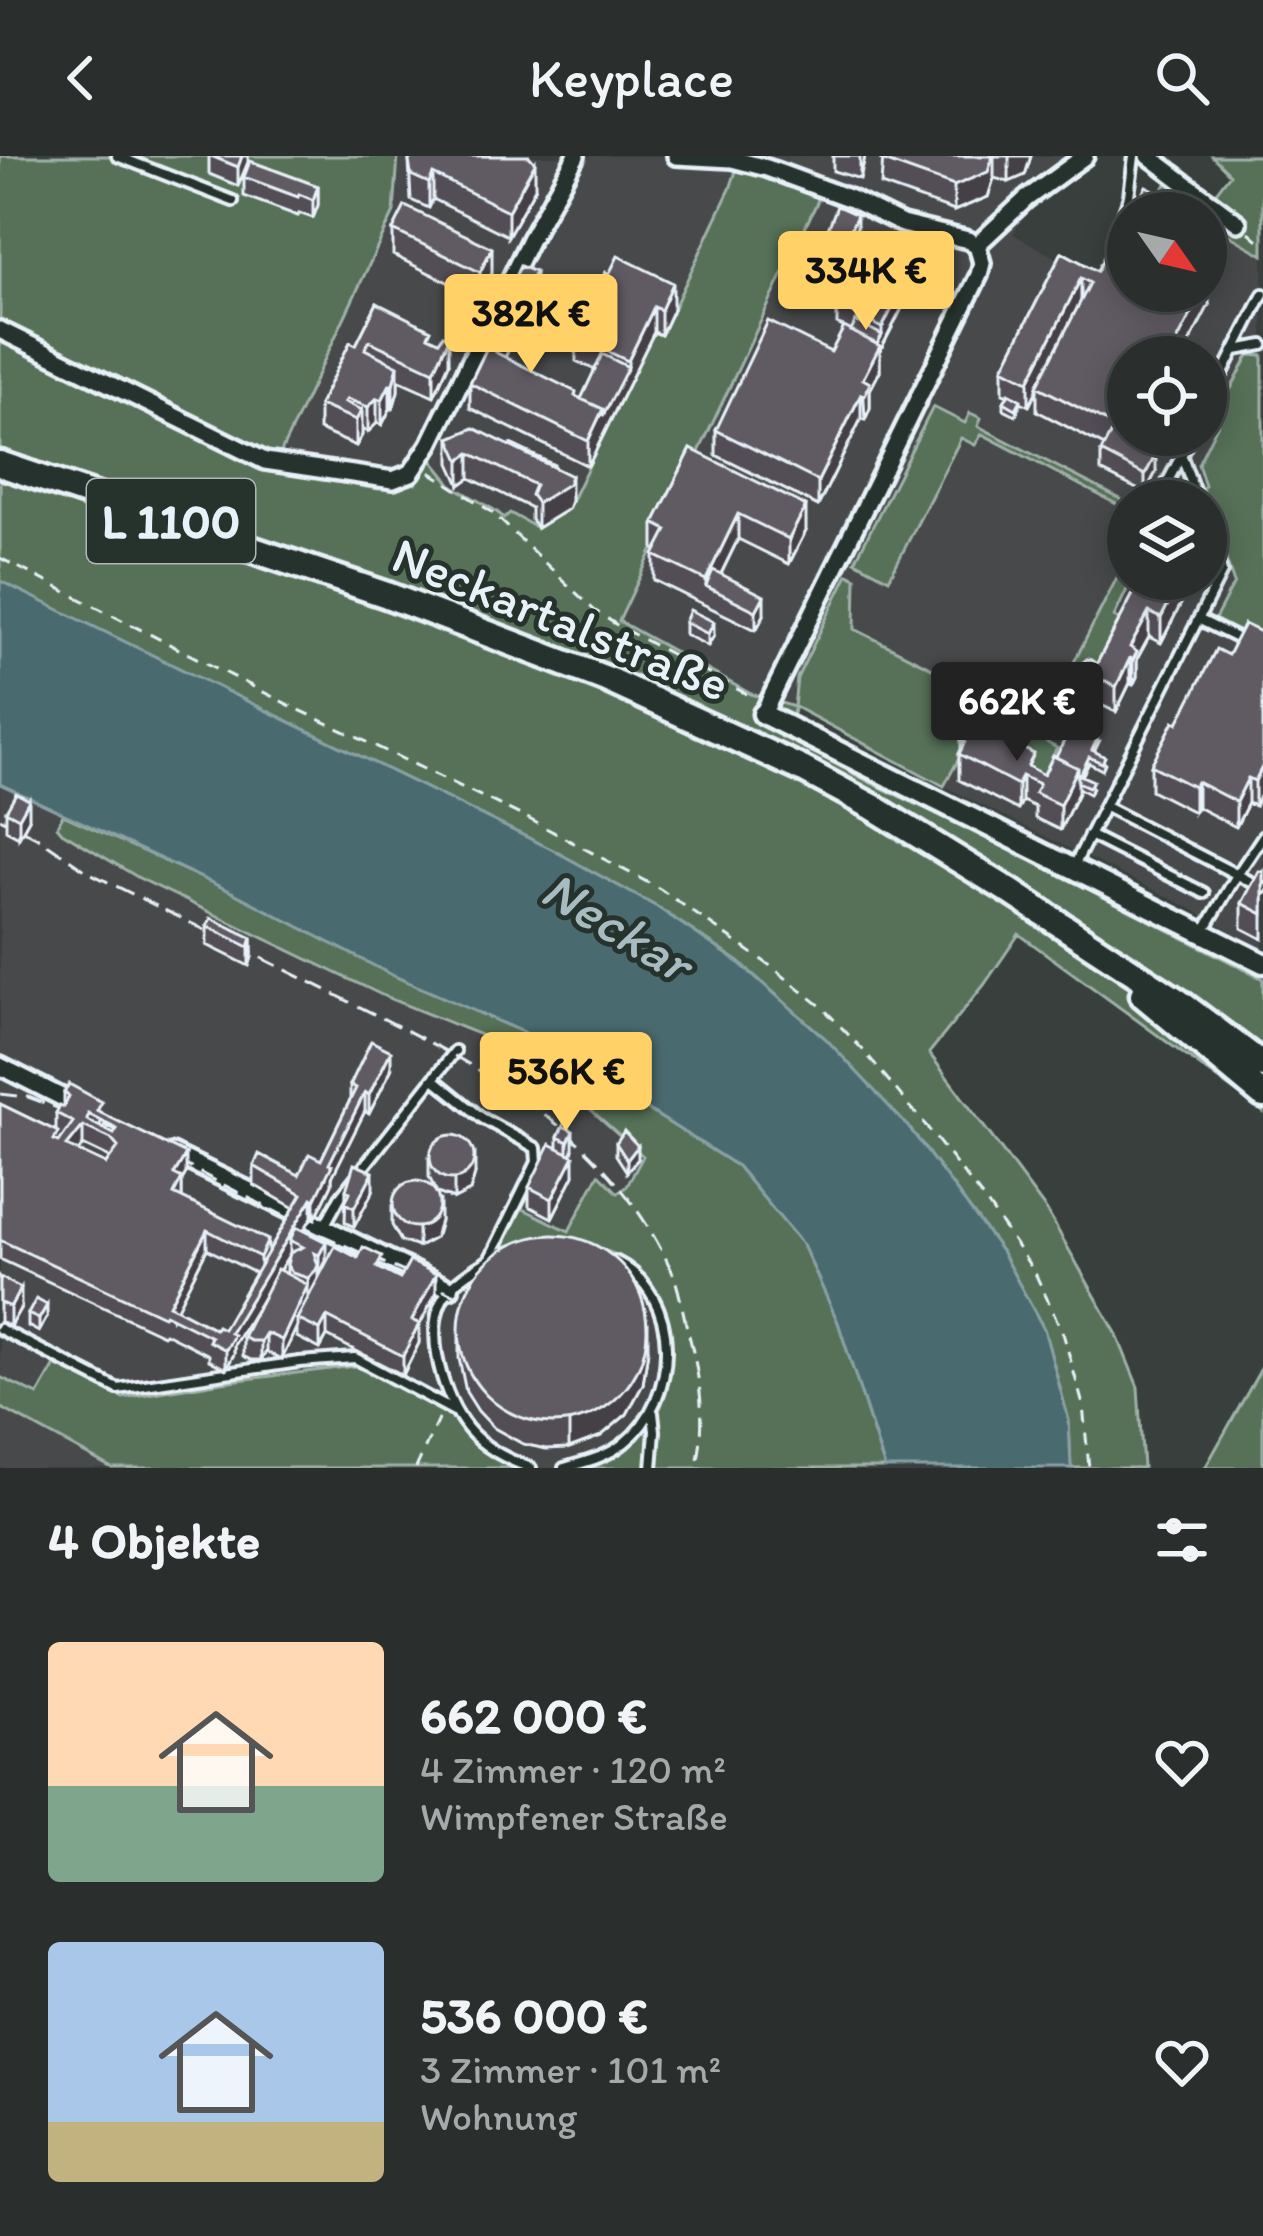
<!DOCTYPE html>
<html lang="de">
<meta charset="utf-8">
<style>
:root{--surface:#2a2f2e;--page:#363b3a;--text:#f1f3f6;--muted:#a5a9aa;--line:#464a4a;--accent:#ffd166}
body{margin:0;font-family:Itim,sans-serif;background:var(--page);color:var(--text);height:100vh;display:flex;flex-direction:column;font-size:45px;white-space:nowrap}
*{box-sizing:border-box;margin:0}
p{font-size:39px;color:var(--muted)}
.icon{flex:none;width:66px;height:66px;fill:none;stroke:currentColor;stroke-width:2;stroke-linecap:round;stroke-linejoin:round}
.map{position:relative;height:1312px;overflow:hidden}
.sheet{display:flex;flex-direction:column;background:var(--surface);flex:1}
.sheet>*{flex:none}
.needle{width:78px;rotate:124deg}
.fabs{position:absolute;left:1107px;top:36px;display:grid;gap:24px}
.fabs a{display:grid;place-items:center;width:120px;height:120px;border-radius:50%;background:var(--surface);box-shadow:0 6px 30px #0003,0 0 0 3px var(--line);font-size:60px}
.price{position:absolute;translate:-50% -102px;padding:0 27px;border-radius:12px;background:var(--accent);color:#111;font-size:39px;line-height:78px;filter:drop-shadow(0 3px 6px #0008)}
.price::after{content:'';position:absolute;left:50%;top:72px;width:36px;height:27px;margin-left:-18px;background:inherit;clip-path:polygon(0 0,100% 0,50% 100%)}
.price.on{background:#222;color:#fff}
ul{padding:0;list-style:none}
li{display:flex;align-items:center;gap:36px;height:300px;padding:0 48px}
li span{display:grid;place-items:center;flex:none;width:336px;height:240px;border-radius:12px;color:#555}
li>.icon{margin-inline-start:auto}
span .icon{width:144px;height:144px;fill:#fffc;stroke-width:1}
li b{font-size:51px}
h2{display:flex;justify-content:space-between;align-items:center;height:144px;padding:0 48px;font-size:51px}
header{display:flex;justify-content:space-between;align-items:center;height:156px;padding:0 48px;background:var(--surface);font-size:54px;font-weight:600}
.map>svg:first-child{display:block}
.built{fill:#474a4c;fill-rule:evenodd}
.green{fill:#567158;stroke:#9fb1a8;stroke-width:3}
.water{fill:#486a6e;stroke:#88a0a5;stroke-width:3}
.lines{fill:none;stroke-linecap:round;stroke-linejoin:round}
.service-casing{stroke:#e8f1f8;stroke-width:16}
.minor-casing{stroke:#e8f1f8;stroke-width:24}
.tertiary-casing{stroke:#e8f1f8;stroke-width:27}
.primary-casing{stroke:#e8f1f8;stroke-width:33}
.path{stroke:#e8f1f8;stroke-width:3;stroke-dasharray:12 9;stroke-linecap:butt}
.service{stroke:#26332d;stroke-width:8}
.minor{stroke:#26332d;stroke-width:15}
.tertiary{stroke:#26332d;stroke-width:18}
.primary{stroke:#26332d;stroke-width:24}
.rail{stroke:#e8f1f8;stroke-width:3;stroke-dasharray:18 9;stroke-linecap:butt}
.wall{fill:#534d55;stroke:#e8f1f8;stroke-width:3;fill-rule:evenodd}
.shaded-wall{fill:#443f45;stroke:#e8f1f8;stroke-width:3}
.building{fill:#615a63;stroke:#e8f1f8;stroke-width:3;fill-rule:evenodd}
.labels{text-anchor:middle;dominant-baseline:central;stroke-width:10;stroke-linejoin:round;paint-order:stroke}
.shield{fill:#26332d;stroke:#aeb8bb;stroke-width:3}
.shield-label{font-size:48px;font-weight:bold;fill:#e8f1f8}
.street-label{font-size:51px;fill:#e8f1f8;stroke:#26332d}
.water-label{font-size:54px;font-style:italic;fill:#a8bbc1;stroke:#26332d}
</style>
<header><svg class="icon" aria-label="back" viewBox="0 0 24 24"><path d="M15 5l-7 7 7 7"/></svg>Keyplace<svg class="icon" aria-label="search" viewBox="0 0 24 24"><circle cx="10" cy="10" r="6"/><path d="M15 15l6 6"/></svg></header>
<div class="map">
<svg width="1263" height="1312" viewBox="0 0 1263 1312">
<rect width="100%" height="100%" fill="#383f3d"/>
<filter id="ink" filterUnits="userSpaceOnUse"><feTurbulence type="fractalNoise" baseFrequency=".00833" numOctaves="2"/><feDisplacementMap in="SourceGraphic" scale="24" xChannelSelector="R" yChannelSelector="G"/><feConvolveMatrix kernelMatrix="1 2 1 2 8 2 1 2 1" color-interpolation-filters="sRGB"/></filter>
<g filter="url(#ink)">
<path class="built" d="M398 0H1066L1072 19 1037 48 1022 63 1013 78 1096 124 1128 135H1206V66L1263 99V793L1194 754 961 639 795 551 751 538 598 454 496 355 453 330 432 304 382 317 278 299 394 56ZM1128 201H1206V279H1128ZM1128 345H1206V423H1128Z
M0 628 63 659 57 669 388 842 528 898 643 1000 724 1312H0Z"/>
<path class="green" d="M0 0H398L394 56 272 315 378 333 416 327 432 304 453 330 496 355 504 362 510 357 537 372 568 352 654 176 661 179 730 33 737 12 819 42 619 465 751 538 794 551 797 522 848 418 856 422 855 473 1017 555 1039 544 1022 573 1057 592 1042 621 969 584 944 630 795 551 785 581 869 626 1011 693 1263 823V956L1019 778 984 829 929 897 1047 1055 1116 1177 1138 1231 1143 1312H1071L1069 1265 1044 1173 1001 1095 911 974 826 883 739 806 657 751 551 693 0 425Z
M1212 0H1263V99L1206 66V57H1191L1160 39 1175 11 1214 39 1230 18Z
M1249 199 1263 200V488L1215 463 1234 427 1202 332 1205 330 1198 308 1228 247 1226 242Z
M933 251 965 267 970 257 981 262 978 270 1128 347V354L982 278 975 289 961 282 889 423 855 405Z
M1128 400V423H1132L1114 461 1123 467 1098 511 1089 508 1069 550 1066 548 1072 534 1059 527 1064 517 1068 518Z
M63 659 232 736 394 820 532 880 737 1010 803 1089 838 1166 885 1312H587C614 1300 636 1289 653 1264 669 1243 675 1200 670 1174 663 1144 638 1108 609 1096 573 1080 537 1084 500 1091L521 1052 569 1075 599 1018 618 1037 627 1030 643 1000 528 898 388 842 139 722 62 676 57 670Z
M55 1209 123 1242 222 1226 355 1210 446 1255 470 1284 496 1303 517 1312H112L0 1251V1221L38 1239Z
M1263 1209V1312H1205Z"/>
<path class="water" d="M0 425 551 693 657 751 738 806 826 883 911 974 1001 1095 1044 1173 1069 1265 1071 1312H885L838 1166 803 1089 737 1010 532 880 394 820 232 736 0 628Z"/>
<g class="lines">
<g class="service-casing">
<path id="service" d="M117 0 233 45
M1122 61 1129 40 1134 0
M1236 194 1263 189
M1206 251 1263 138
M1182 301 1198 345
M1158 344 1192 279
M1198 463 1263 495
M1104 650 1263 732
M1089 679 1204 737
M1074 710 1222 416 1206 368
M1204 775 1237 719 1263 680
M434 923 482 962 536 992 537 1006 489 1104
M323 1072 340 1041 455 895
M502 1096C485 1107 462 1119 449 1134 421 1166 441 1235 463 1266 479 1290 505 1303 531 1312
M0 1173 118 1233 299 1206 355 1202 454 1255
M564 1312C585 1306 607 1301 624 1287 680 1243 683 1138 615 1105
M652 1312 655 1275 653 1257"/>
</g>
<g class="minor-casing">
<path id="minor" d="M676 0 732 3 767 12 851 43 902 68 968 84 977 89
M1149 0 1238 67
M977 89 1026 43 1085 0
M0 174 265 305 393 324 411 317 430 288 530 83 576 0
M763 558 979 119 982 107 977 89
M0 910 81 951
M172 997 450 1133"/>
</g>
<g class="tertiary-casing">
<path id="tertiary" d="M763 558 1263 807"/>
</g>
<g class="primary-casing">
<path id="primary" d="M0 308 387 439 606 523 804 614 873 651 1011 736 1179 846 1263 909
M1143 839 1263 939"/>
</g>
<path class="path" d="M1249 76 1263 88
M430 316 492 356 594 454 620 471 754 542
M0 402 289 549 529 663 660 733 772 811 822 851 864 895 927 971 988 1049 1034 1115 1063 1177 1083 1249 1089 1312
M1024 592C1037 568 1051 544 1051 516
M416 1312 440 1259"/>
<use href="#service" class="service"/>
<use href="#minor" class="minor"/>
<use href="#tertiary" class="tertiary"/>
<use href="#primary" class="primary"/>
<path class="rail" d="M0 662 40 683 88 716C170 757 252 797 334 838 468 905 598 964 668 1107 678 1125 681 1148 686 1168 699 1214 708 1266 696 1312
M0 900 97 948
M0 938 28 941 119 975 313 1075 464 1143"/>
</g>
<path class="wall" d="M209 0H248V6L238 30 209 18Z
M833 0H865L860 23 833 15Z
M883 0H1031L1025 19 1009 26 994 22 988 41 954 55 881 29Z
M409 5 535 32 508 80 433 43 429 52 411 44Z
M244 21 318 30V49L313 62 299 57 298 60 244 40Z
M1123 56 1128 135 1209 149 1182 201H1128V279H1142L1137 288 1156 316 1145 337 1101 315V296L1104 290 1037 255V234L1029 250 1021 246 1016 259 1004 253V246L1008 239 1003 237V212L1062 96 1097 115 1113 82V76Z
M857 71 847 93 828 86V73Z
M393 74 492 117 480 142 393 99Z
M606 116 673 153 661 179 654 176 588 310 470 252V227L489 188V176L535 141 505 201 581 243 595 214 576 205V180Z
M377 147 431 182 449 207 434 240 398 224V235L393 253H390L382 269 377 267 368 276 362 273V279L356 290 319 274V249L356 189Z
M837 149 901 154 880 195V215L870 234V252L865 264 861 263 818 350 716 299V274L831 196 851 175 837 168Z
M450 282 554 312 571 345 568 353 537 372 531 364V352L470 322 460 329 450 307Z
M691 293 806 375 789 408 738 383 721 418 764 459 756 474 654 424V399L657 394 654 393V367Z
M1141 423H1190V430L1161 487 1149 481 1137 503V521L1133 529 1130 527 1116 556 1097 547 1086 551 1078 552 1073 547V522L1081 520V508L1094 513Z
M685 466 714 479 708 490 685 478Z
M1263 477 1255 650 1248 647 1236 671 1197 651 1194 656 1151 634V609L1178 567 1228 499Z
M961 584 1044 619 1056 601 1099 586 1094 596 1105 607 1102 614 1089 607 1082 620 1093 632 1089 638 1078 632V637L1060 674 1035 662V651L1022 645 1018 654 959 624V598L961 593Z
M6 655 29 663 19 681 6 674Z
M1263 716V783L1242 772V747Z
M207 770 252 782V801L249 810 207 789Z
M391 914 369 958 365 955 332 1021V1028L315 1063 312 1061 303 1075 326 1105 318 1117V1122L382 1114 436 1137 419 1170V1187L403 1219 327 1180 320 1193 297 1181V1170L282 1203 266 1196 261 1204H251L243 1200V1181L263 1142 234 1189V1198L226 1213 209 1204V1199L165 1177 163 1179 0 1103V948L56 975V957L64 950V937L102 957 186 1017 182 1024V1042L268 1096 294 1052 254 1029V1010L299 1019 321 1004 350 944V929ZM102 965 117 973 114 978 99 970ZM83 989 110 1002 106 1008 78 995ZM207 1093 255 1117 223 1173H215L176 1153ZM290 1097 287 1109V1118L280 1114Z
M563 970 573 994 571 999 574 1019 552 1062 529 1050V1031L558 992V981Z
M616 987 638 1003 627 1016 616 999Z
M429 1002 475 1018 470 1035 454 1043 437 1037 429 1021Z
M346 1034 373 1035 354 1071 345 1066Z
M392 1050 440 1065 435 1082 418 1091 401 1085 392 1069Z
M0 1121 21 1151 10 1170 0 1165Z
M28 1158 47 1161 39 1176 28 1170Z
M459 1177 648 1194 643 1228 627 1258 601 1280 569 1292 546 1293 523 1288 494 1272 478 1255 466 1236 459 1202Z"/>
<path class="shaded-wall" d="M242 0H248V6L238 30V11Z
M860 0H865L860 23Z
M994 0V22L988 41 954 55V30Z
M1011 0H1031L1025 19 1009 26V1Z
M535 7V32L508 80V55Z
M433 18V43L429 52V27Z
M318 30V49L313 62V44Z
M1156 35V47L1151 57H1144Z
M857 59V71L847 93V81Z
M492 92V117L480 142V116Z
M535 116V141L495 221V196Z
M1081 122V147L1037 230V234L1029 250V225Z
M1209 124V149L1182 201H1169L1203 135H1206Z
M673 127V153L661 179V154Z
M901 135V154L880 195V215L870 234V252L865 264 863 223 872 197 882 179V172Z
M654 151V176L588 310V285L603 253 628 211V205Z
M449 182V207L434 240V215Z
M398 210V235L393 253V228Z
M390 228V253L382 269V244Z
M861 238V263L818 350V325Z
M377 242V267L368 276V251Z
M362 254V279L356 290V264Z
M1129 279H1142L1129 303Z
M470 297V322L460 329V304Z
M1156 298V316L1145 337V319Z
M571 320V345L568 353 537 372V347Z
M806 350V375L789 408V383Z
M738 358V383L713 434 706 430V424Z
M1181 423H1190V430L1161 487V462Z
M764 440V459L756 474V455Z
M1149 456V481L1137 503V521L1133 529V504L1130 491Z
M714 466V479L708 490V478Z
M1130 502V527L1116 556V531Z
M1094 513 1097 521V547L1086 551 1087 516Z
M1263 609V635L1255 650V625Z
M1078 612V637L1060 674V649Z
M1022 620V645L1018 654V629Z
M1248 622V647L1236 671V646Z
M1197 626V651L1194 656V631Z
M29 644V663L19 681V662Z
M252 782V801L249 810V791Z
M391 895V914L369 958V939Z
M365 936V955L332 1021V1028L315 1063V1044L329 1008Z
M83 970V989L67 1009V990Z
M573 975V994L568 1005V986Z
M638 990V1003L627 1016V1004Z
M186 998V1017L182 1024V1041L174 1057V1018Z
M475 999V1018L470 1035 454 1043V1024Z
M574 1000V1019L552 1062V1043Z
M373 1016V1035L354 1071V1052Z
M312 1042V1061L296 1087 290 1084V1097L234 1189V1198L226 1213V1194L230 1177Z
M440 1046V1065L435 1082 418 1091V1072Z
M207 1074V1093L172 1162 169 1149Z
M268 1084V1103L260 1120V1101Z
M326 1086V1105L319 1118V1099Z
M318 1109V1127L308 1141V1122Z
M436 1118V1137L419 1170V1187L403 1219V1200L412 1164Z
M308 1129V1148L297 1163V1170L282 1203V1184Z
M21 1132V1151L10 1170V1151Z
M47 1149V1161L39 1176V1163Z
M327 1161V1180L320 1193V1174Z
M648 1169V1194L643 1228 627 1258 601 1280 569 1292V1267Z
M266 1177V1196L261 1204V1185Z"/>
<path class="building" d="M211 0H242L238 11Z
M412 0H529L535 7 508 55 433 18 429 27 411 19 409 5Z
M883 0H993L988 16 954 30 881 4Z
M250 5 318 30 313 44 299 38 298 41 244 21Z
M1146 30 1156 35 1144 57H1132Z
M405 50 492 92 480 116 393 74Z
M837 50 857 59 847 81 828 73Z
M1123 56 1128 59V64L1121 79 1113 76Z
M1128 64V81L1121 78Z
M1117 76 1128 82V135H1203L1169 201H1128V277L1037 230 1090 127 1081 122 1029 225 1003 212 1062 96 1097 115Z
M618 100 673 127 661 154 654 151 628 205 576 180 606 116 609 118Z
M520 110 535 116 495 196 576 236 575 240 603 253 588 285 470 227 491 183 489 176Z
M854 116 888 133 890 129 901 135 882 172 837 149Z
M377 147 431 174 428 180 439 185 443 179 449 182 434 215 369 185 365 193 398 210 393 228H390L382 244 377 242 368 251 347 243 345 246 362 254 356 264 319 249 350 186 356 189Z
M768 165 831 196 844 171 880 190 863 223 870 227 865 239 861 238 818 325 716 274Z
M856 165 882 179 877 188 851 175Z
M602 198 628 211 603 260V253L581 243Z
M1009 237 1021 244 1016 253 1004 246Z
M474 272 571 320 568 328 537 347 531 339 535 329 470 297 460 304 450 282Z
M1112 275 1156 298 1145 319 1101 296Z
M511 288 554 309 553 311 510 290Z
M691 293 806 350 789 383 738 358 706 424 654 399 667 374 654 367Z
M713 414 764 440 756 455 706 430Z
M1141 423H1181L1161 462 1149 456 1130 491 1137 496 1133 504 1130 502 1116 531 1097 521 1086 526 1078 527 1073 522 1080 518 1086 526 1094 513 1087 516 1081 508 1087 503 1091 504 1094 506V513Z
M690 454 714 466 708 478 685 466Z
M1244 468 1263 477V609L1255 625 1248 622 1236 646 1197 626 1194 631 1151 609 1174 565 1178 567 1216 493 1228 499Z
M1073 567 1099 579 1092 594 1105 601 1102 607 1089 601 1080 619 1093 625 1089 631 1078 626V612L1056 601Z
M974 568 1034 598 1028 610 1044 619 1053 600 1078 612 1060 649 1035 637 1039 628 1022 620 1018 629 959 598 965 586 961 584 964 578 968 580Z
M16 637 29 644 19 662 6 655Z
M1259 715 1263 716V758L1242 747Z
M211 762 252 782 249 791 207 770Z
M371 885 391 895 369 939 365 936 329 1008 332 1009 315 1044 312 1042 230 1177 234 1179 226 1194 209 1185 211 1181 165 1158 163 1160 0 1084V948L58 976 54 984 59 986 73 966 56 957 60 949 64 951 69 940 64 937 69 928 102 946 97 955 186 998 174 1018 182 1022 174 1038 268 1084 260 1101 207 1074 169 1149 215 1173 217 1170 223 1173 302 1038 254 1010 259 998 299 1019 309 998 321 1004 356 932 350 929ZM88 958 117 973 114 978 87 964ZM83 970 111 983 118 991 106 1008 67 990Z
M563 970 573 975 568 986 558 981Z
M624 975 638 990 627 1004 616 987Z
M430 1001a22 22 0 1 1 44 0a22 22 0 1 1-44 0Z
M550 988 574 1000 552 1043 529 1031Z
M354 1008 373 1016 354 1052 345 1047 350 1036 346 1034Z
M393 1048a23 23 0 1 1 46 0a23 23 0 1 1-46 0Z
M296 1071 326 1086 319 1099 314 1097 318 1109 316 1114 308 1122 292 1117 287 1109 290 1097 303 1091 290 1084Z
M459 1173a94 94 0 1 1 188 0a94 94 0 1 1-188 0Z
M335 1090 358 1102 363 1091 382 1100 377 1111 400 1123 410 1105 436 1118 412 1164 419 1168 403 1200 327 1161 320 1174 297 1163Z
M277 1113 308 1129 282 1184 266 1177 261 1185H251L243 1181Z
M0 1121 21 1132 10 1151 0 1146Z
M36 1143 47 1149 39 1163 28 1158Z"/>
</g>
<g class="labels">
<rect class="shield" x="87" y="323" width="168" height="84" rx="9"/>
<g class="shield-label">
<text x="171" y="365">L 1100</text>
</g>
<g class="street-label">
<text transform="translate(561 463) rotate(22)">Neckartalstraße</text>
</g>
<g class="water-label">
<text transform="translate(617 770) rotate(31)">Neckar</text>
</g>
</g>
</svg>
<div class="fabs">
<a><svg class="needle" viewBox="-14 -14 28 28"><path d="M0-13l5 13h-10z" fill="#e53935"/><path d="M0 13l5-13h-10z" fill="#a5a9aa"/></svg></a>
<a><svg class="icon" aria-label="locate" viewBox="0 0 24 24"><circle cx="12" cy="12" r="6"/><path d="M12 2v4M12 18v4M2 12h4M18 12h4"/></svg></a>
<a><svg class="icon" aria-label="layers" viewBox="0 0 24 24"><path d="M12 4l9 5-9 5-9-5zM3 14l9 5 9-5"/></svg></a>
</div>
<b class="price" style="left:866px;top:177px">334K €</b>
<b class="price" style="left:531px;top:220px">382K €</b>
<b class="price on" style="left:1017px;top:608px">662K €</b>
<b class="price" style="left:566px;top:978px">536K €</b>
</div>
<section class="sheet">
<h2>4 Objekte<svg class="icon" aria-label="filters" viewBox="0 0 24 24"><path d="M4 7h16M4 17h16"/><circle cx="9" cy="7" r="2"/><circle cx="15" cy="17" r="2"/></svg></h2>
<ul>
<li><span style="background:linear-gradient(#ffd9b3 60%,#7fa58c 0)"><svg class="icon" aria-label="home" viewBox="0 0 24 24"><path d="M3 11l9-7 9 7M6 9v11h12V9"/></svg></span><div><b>662 000 €</b><p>4 Zimmer · 120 m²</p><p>Wimpfener Straße</p></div><svg class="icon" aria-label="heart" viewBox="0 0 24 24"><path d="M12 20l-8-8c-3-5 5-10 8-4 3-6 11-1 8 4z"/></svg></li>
<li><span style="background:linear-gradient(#a9c7e8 75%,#c2b280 0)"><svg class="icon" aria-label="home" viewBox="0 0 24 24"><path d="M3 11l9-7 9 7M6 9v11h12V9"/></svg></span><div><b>536 000 €</b><p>3 Zimmer · 101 m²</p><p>Wohnung</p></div><svg class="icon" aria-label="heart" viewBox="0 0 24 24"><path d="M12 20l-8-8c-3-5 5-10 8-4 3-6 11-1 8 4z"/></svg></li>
</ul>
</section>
